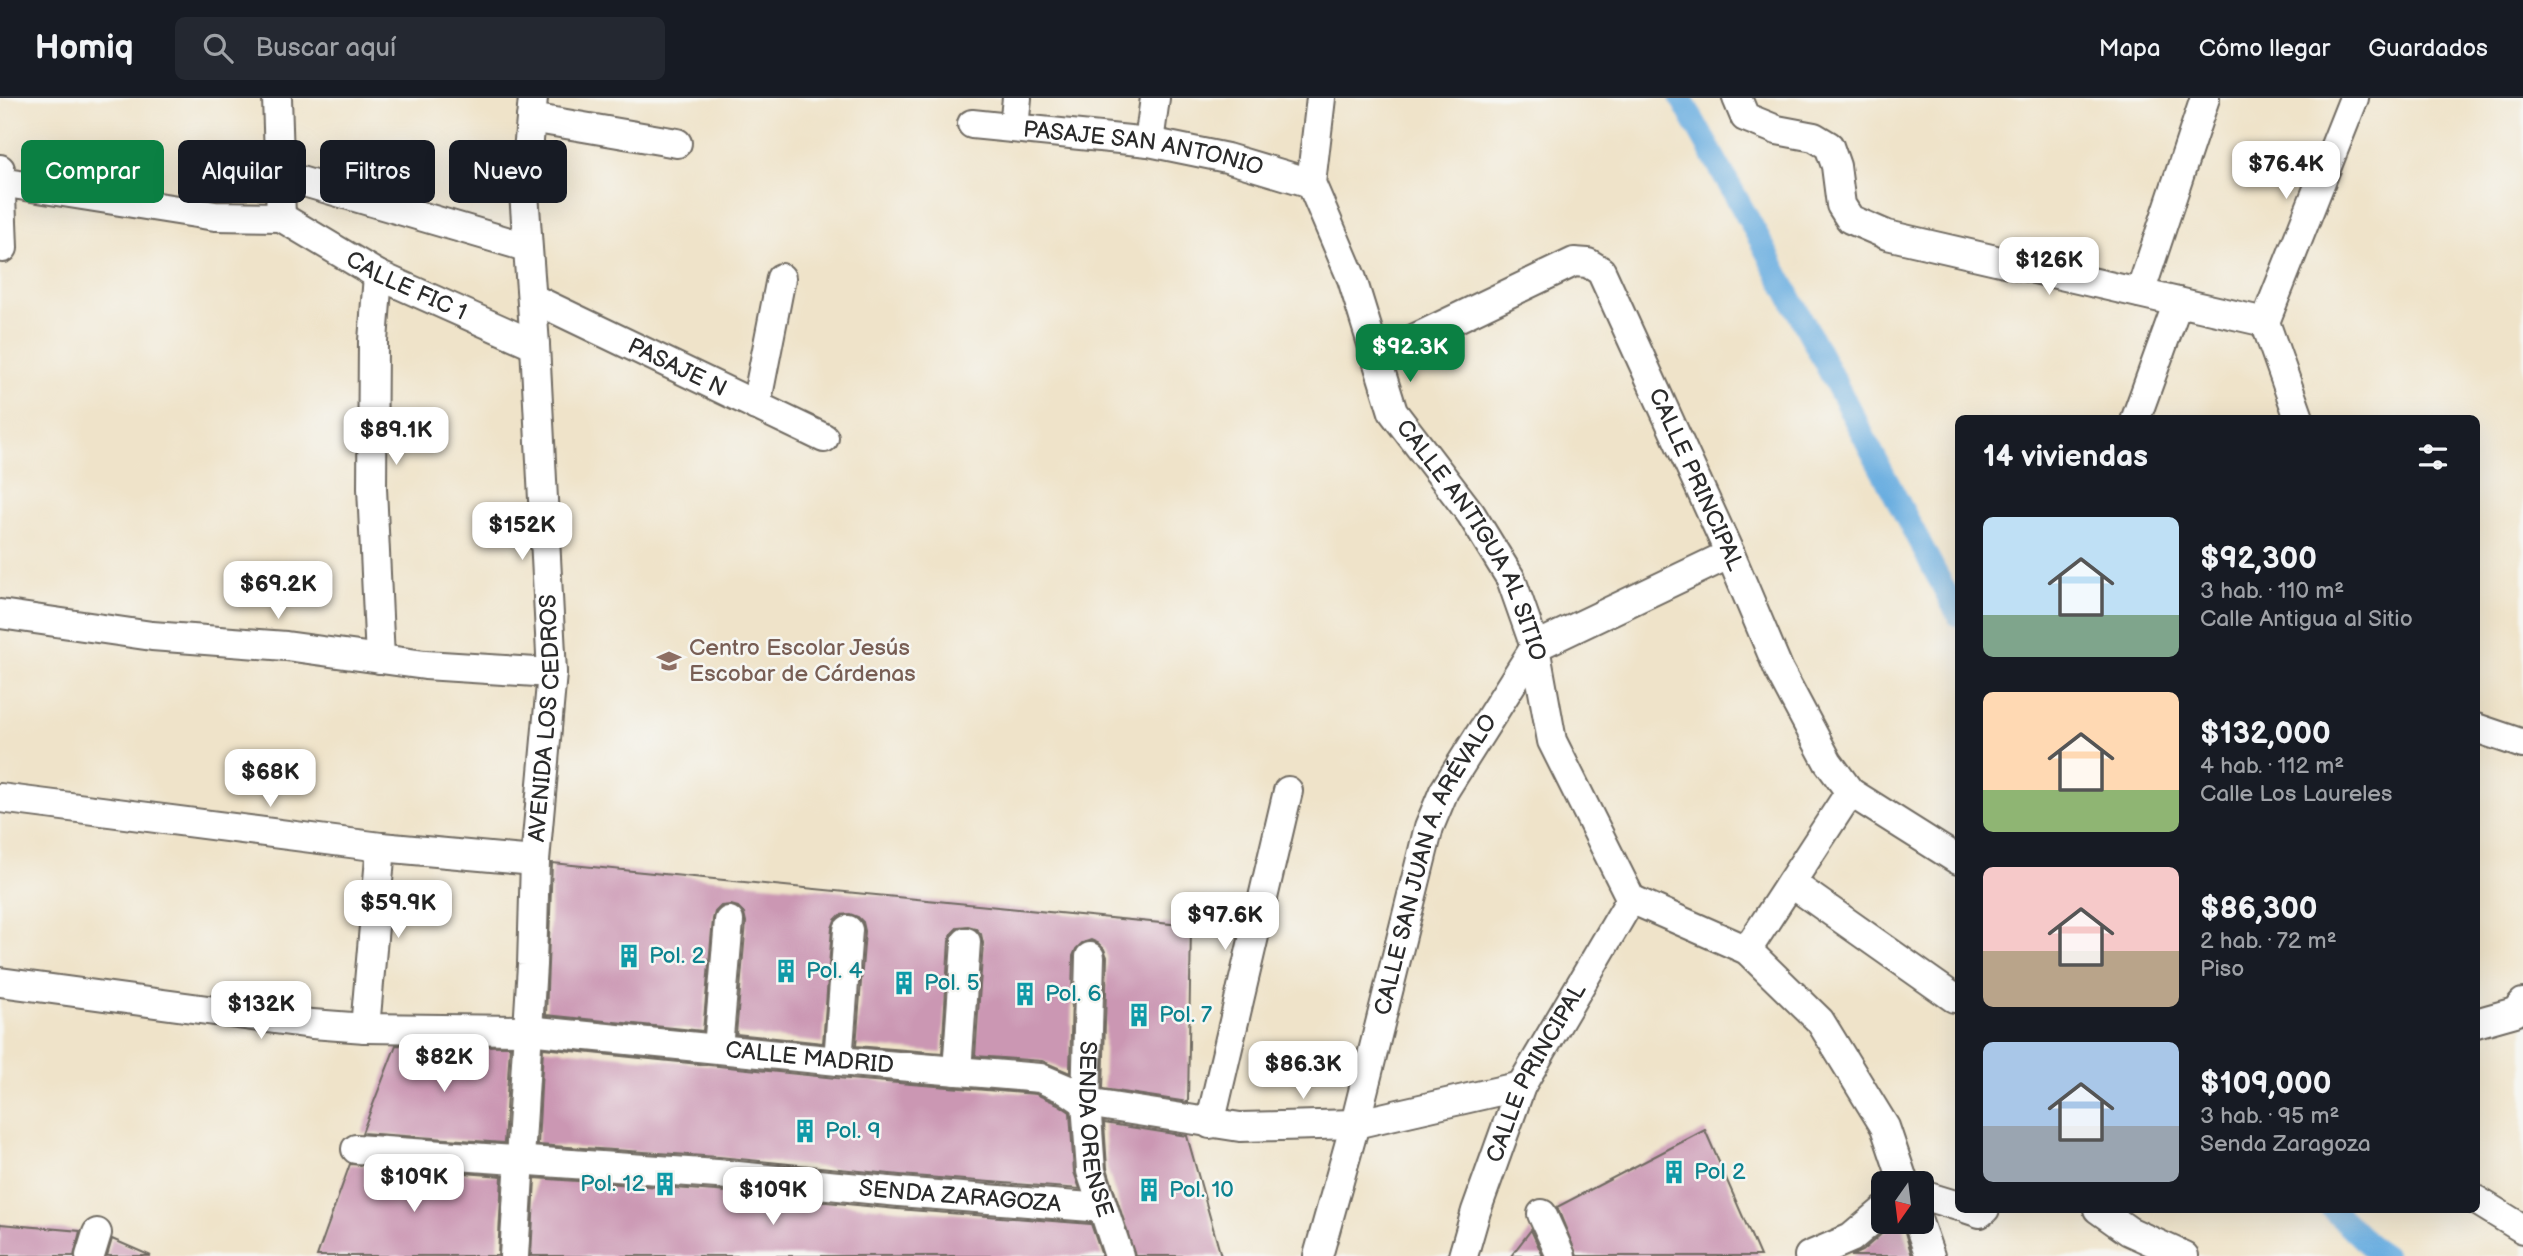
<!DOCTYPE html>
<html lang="es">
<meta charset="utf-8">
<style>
:root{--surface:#171b24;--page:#242831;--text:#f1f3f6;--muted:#9ea1a6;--line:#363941;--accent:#0b8043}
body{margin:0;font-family:"Balsamiq Sans",sans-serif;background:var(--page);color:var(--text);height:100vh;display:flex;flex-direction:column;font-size:26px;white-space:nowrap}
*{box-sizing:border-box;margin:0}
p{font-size:23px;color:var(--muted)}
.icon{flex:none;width:38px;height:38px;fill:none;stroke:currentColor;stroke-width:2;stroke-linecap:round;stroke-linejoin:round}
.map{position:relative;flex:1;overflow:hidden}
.sheet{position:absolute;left:1955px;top:317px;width:525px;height:798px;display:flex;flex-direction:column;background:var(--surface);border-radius:10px;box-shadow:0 7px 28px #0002}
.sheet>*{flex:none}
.guide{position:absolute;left:21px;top:42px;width:665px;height:63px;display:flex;gap:14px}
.needle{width:46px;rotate:194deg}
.buttons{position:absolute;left:1871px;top:1073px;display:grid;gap:14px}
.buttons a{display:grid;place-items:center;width:63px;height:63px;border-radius:10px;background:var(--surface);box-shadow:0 7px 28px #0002;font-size:35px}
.price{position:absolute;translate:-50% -60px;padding:0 16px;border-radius:14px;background:#fff;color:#222;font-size:23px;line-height:46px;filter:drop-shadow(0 2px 4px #0008)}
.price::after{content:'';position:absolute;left:50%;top:42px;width:21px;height:16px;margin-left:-10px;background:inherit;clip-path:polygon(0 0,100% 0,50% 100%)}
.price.current{background:var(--accent);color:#fff}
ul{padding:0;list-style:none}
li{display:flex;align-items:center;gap:21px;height:175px;padding:0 28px}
li span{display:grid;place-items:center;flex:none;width:196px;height:140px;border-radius:10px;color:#555}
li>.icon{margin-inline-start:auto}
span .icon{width:84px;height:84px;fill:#fffc;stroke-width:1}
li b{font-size:30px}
h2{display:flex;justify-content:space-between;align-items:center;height:84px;padding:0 28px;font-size:30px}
.tag{padding:0 24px;border-radius:10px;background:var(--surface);box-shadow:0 7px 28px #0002;font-size:24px;line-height:63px}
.tag.current{background:var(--accent);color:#fff}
header{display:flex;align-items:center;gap:42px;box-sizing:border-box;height:98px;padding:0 35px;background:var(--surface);border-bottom:2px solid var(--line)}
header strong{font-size:33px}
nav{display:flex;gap:38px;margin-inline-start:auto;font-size:24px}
.search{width:490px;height:63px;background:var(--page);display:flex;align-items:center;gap:18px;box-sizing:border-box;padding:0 24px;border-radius:10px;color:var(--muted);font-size:26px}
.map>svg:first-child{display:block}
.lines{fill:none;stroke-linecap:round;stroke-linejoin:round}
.canal{stroke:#6baee0;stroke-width:23}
.building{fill:#cb97b3}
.minor-casing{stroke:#706b62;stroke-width:32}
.minor{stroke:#fff;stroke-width:28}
.labels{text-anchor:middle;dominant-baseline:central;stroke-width:5;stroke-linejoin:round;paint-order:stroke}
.street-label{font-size:23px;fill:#2b2b2b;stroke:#f6f6f2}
.education-label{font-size:23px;fill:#785e54;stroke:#f6f6f2;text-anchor:start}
.culture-label{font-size:23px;fill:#0d838f;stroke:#f6f6f2;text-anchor:start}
</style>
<header>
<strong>Homiq</strong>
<div class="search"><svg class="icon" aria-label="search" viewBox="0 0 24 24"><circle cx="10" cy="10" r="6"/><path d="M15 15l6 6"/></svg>Buscar aquí</div>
<nav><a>Mapa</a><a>Cómo llegar</a><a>Guardados</a></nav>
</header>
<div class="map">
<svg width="2523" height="1158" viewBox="0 0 2523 1158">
<rect width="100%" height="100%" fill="#f6f6f2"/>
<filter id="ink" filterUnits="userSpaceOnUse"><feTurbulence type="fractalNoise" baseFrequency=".0143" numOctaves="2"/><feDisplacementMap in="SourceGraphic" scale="14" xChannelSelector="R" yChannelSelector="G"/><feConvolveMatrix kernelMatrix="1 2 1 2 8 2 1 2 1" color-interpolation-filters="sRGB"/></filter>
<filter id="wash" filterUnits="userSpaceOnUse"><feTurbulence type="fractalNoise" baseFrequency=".00686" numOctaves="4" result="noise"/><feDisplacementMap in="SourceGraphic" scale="28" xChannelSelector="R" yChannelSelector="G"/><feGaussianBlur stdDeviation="1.57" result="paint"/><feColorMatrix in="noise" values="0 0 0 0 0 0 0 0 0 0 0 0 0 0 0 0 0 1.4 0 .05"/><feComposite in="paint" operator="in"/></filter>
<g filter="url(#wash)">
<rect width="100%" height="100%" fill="#efe3c9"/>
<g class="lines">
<path class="canal" d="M1681 0 1760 142 1958 517
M2332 1111 2369 1147 2385 1158"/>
</g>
<g id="blocks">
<path class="building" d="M552 765 1191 828 1188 1004 1103 991 1107 859 1104 851 1098 845 1091 842 1082 845 1076 851 1073 858 1070 975 1042 963 975 958 983 845 981 836 975 830 968 828 958 829 952 835 949 843 942 955 856 948 865 833 863 824 858 819 850 816 840 817 835 822 832 830 823 945 736 936 746 824 744 815 738 809 731 807 721 808 715 814 713 821 703 933 546 917Z
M396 947 510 948 504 1045 362 1035Z
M543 950 836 980 1036 996 1058 1006 1070 1014 1074 1074 1080 1091 900 1077 719 1059 538 1047Z
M1104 1025 1187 1038 1221 1158H1135L1107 1070Z
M1705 1032 1760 1158H1577L1557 1109Z
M350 1066 502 1078 498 1158H317Z
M535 1080 716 1093 897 1111 1091 1126 1102 1158H531Z
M1895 1124H1902L1912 1158H1851L1862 1153Z
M0 1126 80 1133 74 1158H0Z
M1531 1132 1543 1158H1511Z
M112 1141 151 1158H107Z"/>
</g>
</g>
<g filter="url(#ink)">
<use href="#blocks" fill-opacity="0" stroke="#706b62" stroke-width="2"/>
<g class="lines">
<g class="minor-casing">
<g id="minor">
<path d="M277 0 281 119"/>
<path id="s1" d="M1321 0 1311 85 1352 181 1393 314 1471 416 1511 481 1535 549 1552 643 1631 801"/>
<path d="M1737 0 1745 19 1777 32 1814 39 1829 48 1836 68 1841 107 1850 121 1887 137 2265 224"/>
<path d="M531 20 677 45"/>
<path id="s2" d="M972 26 1149 44 1227 60 1311 85"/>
<path d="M1014 29 1017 0"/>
<path d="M1149 44 1155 0"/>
<path d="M0 71 3 150"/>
<path d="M280 77 526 149"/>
<path id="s3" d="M0 84 215 118 281 119 378 177 535 247"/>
<path d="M378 177 373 243 372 390 380 561"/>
<path d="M2140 195 2205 0"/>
<path id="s4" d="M532 200 824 340"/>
<path id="s5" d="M1376 259 1574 164 1588 165 1601 173 1730 456 1779 572 1828 664 1850 694 1958 762"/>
<path d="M756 308 781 180"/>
<path d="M2136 320 2178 204"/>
<path d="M2299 320 2265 224 2354 0"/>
<path d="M0 516 152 538 286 548 425 567 552 575"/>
<path d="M1535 549 1730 456"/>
<path d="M2476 630 2523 646"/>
<path d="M0 700 381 749 535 763"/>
<path d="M1791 785 1954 900"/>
<path d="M1631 801 1747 852 1820 923 1885 1029 1904 1085"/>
<path d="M1747 852 1850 694"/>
<path id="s6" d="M1090 859 1086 1005 1091 1073 1119 1158"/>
<path id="s7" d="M0 884 312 926 365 930 527 932 838 963 1040 980 1066 991 1086 1005 1240 1029 1355 1026 1521 988"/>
<path d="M2476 925 2515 914 2523 905"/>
<path d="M365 930 381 749"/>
<path d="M718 950 729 823"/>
<path d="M838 963 848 832"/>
<path d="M957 973 966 844"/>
<path d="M1210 1026 1288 693"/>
<path id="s8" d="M356 1051 717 1076 899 1094 1103 1110"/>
<path d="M1922 1097 1958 1108"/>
<path d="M2476 1102 2523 1131"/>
<path d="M1968 1111 1980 1115 1985 1111"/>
<path d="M2098 1111 2129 1133 2184 1158"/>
<path d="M1542 1116 1561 1158"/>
<path d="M1918 1124 1930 1158"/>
<path d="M90 1158 97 1135"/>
<path id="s9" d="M514 1158 532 867 535 763 552 575 535 247 524 95 533 0"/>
<path id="s10" d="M1318 1158 1355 1026 1429 729 1444 693 1535 549"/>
<path id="s11" d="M1463 1158 1476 1113 1521 988 1631 801"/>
<path d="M1809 1158 1851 1140 1883 1113"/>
</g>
</g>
<use href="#minor" class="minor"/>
</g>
</g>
<defs>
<g id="school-bare" transform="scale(1.89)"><path d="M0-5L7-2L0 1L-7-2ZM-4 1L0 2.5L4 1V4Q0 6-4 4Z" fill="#8d6e63" stroke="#f6f6f2" stroke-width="2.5" paint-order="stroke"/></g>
<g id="building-bare" transform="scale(1.89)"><path d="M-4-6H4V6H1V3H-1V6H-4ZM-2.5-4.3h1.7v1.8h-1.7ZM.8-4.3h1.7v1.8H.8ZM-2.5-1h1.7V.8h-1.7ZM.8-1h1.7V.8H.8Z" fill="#0f9aa8" stroke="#f6f6f2" stroke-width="2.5" paint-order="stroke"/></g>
</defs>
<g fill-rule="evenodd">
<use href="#school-bare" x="669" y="563"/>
<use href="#building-bare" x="629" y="858"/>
<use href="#building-bare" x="786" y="873"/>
<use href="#building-bare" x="904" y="885"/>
<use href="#building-bare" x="1025" y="896"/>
<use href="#building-bare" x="1139" y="917"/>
<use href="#building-bare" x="805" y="1033"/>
<use href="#building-bare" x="1674" y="1074"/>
<use href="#building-bare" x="665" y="1086"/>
<use href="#building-bare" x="1149" y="1092"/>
</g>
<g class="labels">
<g class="street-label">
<text stroke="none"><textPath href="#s2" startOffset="173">PASAJE SAN ANTONIO</textPath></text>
<text stroke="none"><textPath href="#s3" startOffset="427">CALLE FIC 1</textPath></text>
<text stroke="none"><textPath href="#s4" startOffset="161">PASAJE N</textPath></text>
<text stroke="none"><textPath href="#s5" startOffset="478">CALLE PRINCIPAL</textPath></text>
<text stroke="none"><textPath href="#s1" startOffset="481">CALLE ANTIGUA AL SITIO</textPath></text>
<text stroke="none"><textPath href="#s9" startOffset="539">AVENIDA LOS CEDROS</textPath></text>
<text stroke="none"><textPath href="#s10" startOffset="410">CALLE SAN JUAN A. ARÉVALO</textPath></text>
<text stroke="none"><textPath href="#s7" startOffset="814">CALLE MADRID</textPath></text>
<text stroke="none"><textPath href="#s11" startOffset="198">CALLE PRINCIPAL</textPath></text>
<text stroke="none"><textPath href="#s6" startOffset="173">SENDA ORENSE</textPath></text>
<text stroke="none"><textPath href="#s8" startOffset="606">SENDA ZARAGOZA</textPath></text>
</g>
<g class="education-label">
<text x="689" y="550">Centro Escolar Jesús<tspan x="689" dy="26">Escobar de Cárdenas</tspan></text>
</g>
<g class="culture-label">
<text x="649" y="858">Pol. 2</text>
<text x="806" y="873">Pol. 4</text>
<text x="924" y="885">Pol. 5</text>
<text x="1045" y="896">Pol. 6</text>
<text x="1159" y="917">Pol. 7</text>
<text x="825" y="1033">Pol. 9</text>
<text x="1694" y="1074">Pol 2</text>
<text x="645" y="1086" text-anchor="end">Pol. 12</text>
<text x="1169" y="1092">Pol. 10</text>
</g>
</g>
</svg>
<div class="buttons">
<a><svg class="needle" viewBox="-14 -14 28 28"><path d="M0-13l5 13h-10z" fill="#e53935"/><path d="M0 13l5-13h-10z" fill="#9ea1a6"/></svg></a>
</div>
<b class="price" style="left:2286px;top:103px">$76.4K</b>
<b class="price" style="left:2049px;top:199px">$126K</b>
<b class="price current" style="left:1410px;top:286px">$92.3K</b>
<b class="price" style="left:396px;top:369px">$89.1K</b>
<b class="price" style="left:522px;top:464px">$152K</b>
<b class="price" style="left:278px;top:523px">$69.2K</b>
<b class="price" style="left:270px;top:711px">$68K</b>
<b class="price" style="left:398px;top:842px">$59.9K</b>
<b class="price" style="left:1225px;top:854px">$97.6K</b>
<b class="price" style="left:261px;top:943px">$132K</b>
<b class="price" style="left:444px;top:996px">$82K</b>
<b class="price" style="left:1303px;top:1003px">$86.3K</b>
<b class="price" style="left:414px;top:1116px">$109K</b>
<b class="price" style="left:773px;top:1129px">$109K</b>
<div class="guide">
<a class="tag current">Comprar</a>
<a class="tag">Alquilar</a>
<a class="tag">Filtros</a>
<a class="tag">Nuevo</a>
</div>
<section class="sheet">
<h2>14 viviendas<svg class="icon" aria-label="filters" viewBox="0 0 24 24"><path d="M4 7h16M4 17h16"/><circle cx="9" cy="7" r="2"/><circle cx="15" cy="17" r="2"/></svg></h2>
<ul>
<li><span style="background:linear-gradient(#bfe0f5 70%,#7fa58c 0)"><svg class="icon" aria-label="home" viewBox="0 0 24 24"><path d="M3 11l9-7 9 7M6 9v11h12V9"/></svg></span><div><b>$92,300</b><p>3 hab. · 110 m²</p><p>Calle Antigua al Sitio</p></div></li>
<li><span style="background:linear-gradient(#ffd9b3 70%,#8fb573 0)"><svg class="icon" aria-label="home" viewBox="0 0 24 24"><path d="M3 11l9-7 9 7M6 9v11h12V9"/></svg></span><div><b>$132,000</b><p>4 hab. · 112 m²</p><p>Calle Los Laureles</p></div></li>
<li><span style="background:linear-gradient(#f6c9c9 60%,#b9a48a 0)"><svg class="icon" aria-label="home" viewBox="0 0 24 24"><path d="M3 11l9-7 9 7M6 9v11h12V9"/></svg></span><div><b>$86,300</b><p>2 hab. · 72 m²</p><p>Piso</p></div></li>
<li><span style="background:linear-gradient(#a9c7e8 60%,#9aa5b1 0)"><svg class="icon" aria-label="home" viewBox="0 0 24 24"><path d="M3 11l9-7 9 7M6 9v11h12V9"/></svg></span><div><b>$109,000</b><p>3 hab. · 95 m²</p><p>Senda Zaragoza</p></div></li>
</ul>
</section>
</div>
